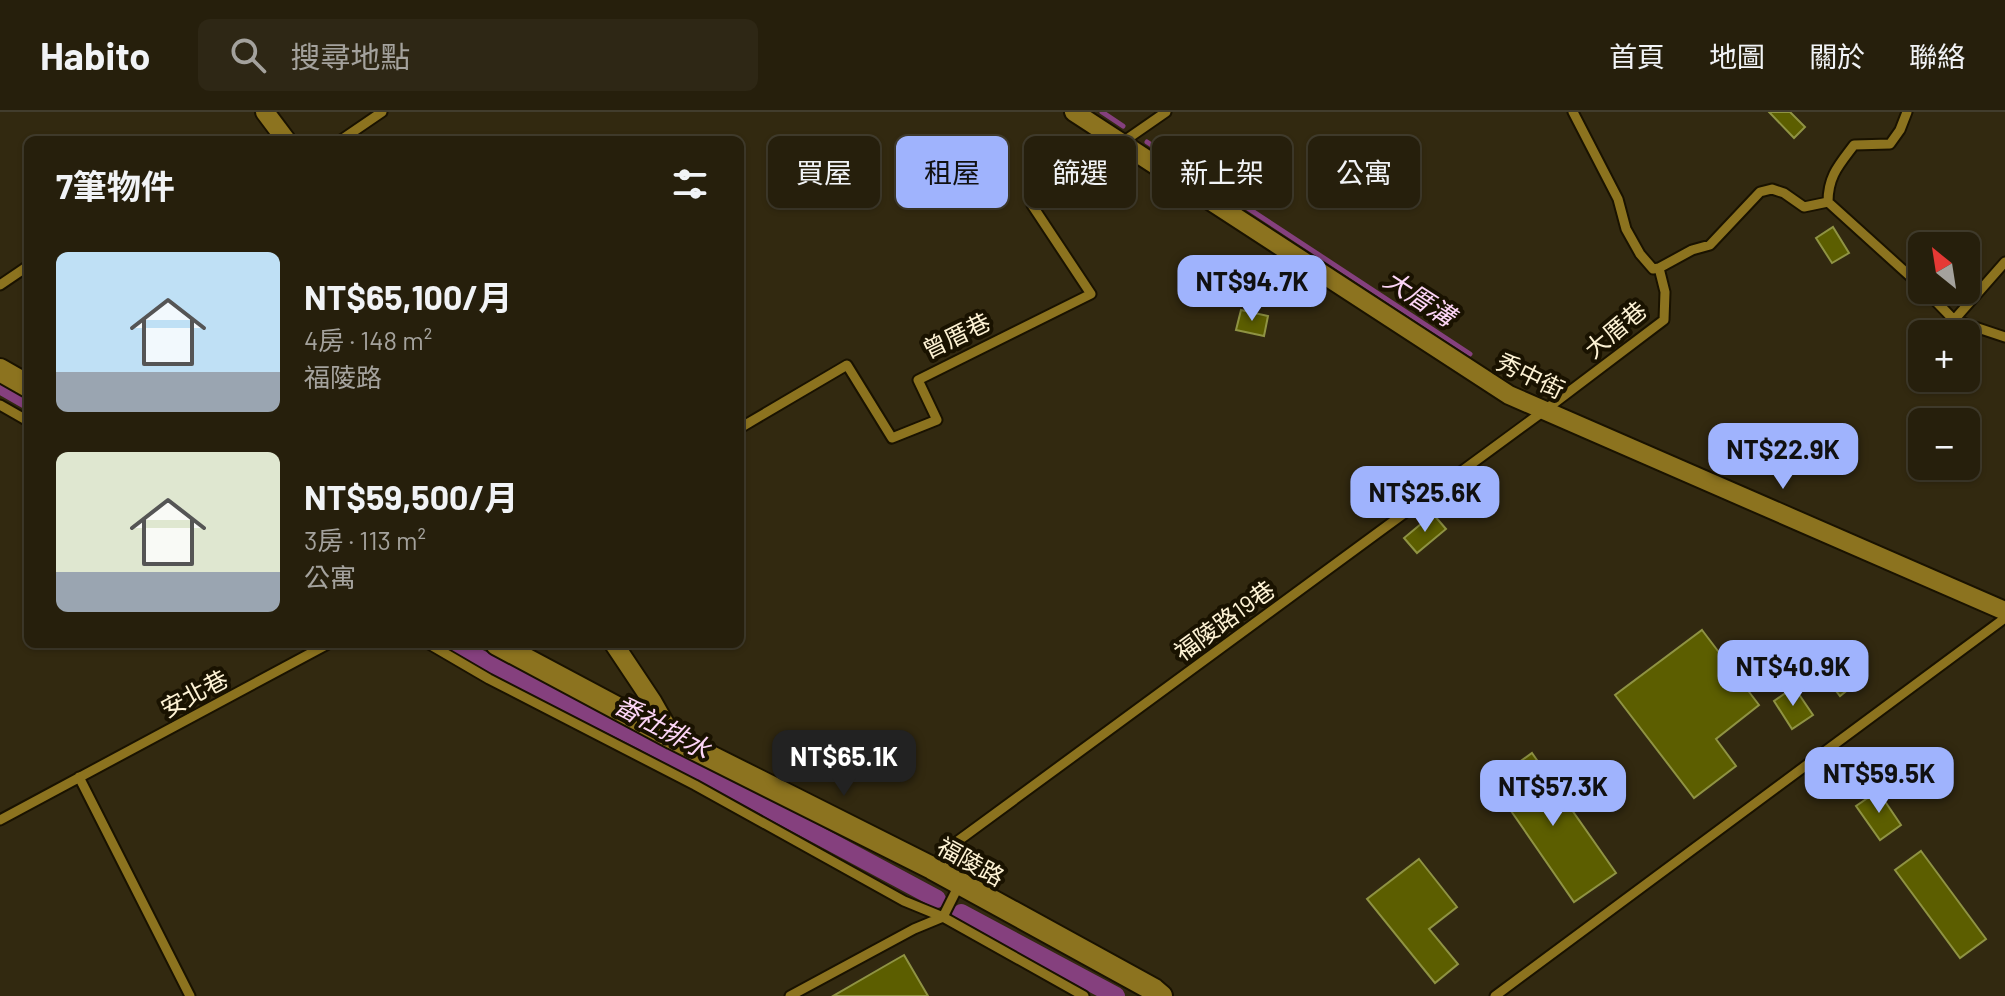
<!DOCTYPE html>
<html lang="zh-TW">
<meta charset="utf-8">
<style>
:root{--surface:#261f0c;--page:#2e2715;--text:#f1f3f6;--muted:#a4a29d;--line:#423d2d;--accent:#9fb3fd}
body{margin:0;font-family:Barlow,"Noto Sans TC",sans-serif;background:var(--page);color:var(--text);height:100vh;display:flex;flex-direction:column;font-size:30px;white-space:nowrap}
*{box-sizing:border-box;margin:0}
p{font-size:26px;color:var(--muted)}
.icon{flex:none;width:44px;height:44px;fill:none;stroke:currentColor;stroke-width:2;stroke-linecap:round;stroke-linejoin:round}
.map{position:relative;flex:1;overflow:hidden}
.drawer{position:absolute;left:24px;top:24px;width:720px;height:512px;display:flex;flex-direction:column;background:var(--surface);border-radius:12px;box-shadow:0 2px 6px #0004,0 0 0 2px var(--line)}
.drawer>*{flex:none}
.hud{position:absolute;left:768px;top:24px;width:760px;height:72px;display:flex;gap:16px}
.needle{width:52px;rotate:330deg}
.buttons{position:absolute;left:1908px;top:120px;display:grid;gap:16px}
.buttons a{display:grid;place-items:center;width:72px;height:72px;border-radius:12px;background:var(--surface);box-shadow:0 2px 6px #0004,0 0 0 2px var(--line);font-size:40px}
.price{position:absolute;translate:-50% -68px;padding:0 18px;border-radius:16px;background:var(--accent);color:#111;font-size:26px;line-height:52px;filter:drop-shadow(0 2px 4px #0008)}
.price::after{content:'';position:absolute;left:50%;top:48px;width:24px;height:18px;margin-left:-12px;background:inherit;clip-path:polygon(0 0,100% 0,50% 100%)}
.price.current{background:#222;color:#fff}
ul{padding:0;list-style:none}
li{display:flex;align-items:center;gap:24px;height:200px;padding:0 32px}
li span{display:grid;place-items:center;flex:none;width:224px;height:160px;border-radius:12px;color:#555}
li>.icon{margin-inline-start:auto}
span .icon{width:96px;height:96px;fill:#fffc;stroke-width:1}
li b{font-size:34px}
h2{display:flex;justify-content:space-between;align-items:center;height:96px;padding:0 32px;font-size:34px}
.tag{padding:0 28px;border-radius:12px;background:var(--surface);box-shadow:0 2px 6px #0004,0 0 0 2px var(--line);font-size:28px;line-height:72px}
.tag.current{background:var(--accent);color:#111}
header{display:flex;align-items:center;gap:48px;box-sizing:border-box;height:112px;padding:0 40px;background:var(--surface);border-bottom:2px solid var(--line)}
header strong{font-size:38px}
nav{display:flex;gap:44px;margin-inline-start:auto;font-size:28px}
.search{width:560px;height:72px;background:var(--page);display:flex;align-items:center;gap:20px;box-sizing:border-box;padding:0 28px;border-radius:12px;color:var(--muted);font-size:30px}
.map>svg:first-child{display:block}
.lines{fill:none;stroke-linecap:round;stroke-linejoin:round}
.stream{stroke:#85407e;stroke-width:5}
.canal{stroke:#85407e;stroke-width:18}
.building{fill:#5c5e00;stroke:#8f9343;stroke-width:2}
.service-casing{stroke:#191200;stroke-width:13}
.minor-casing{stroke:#191200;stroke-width:22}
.tertiary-casing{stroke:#191200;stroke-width:26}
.service{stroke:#8c731f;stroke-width:9}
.minor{stroke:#8c731f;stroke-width:18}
.tertiary{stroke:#8c731f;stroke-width:22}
.labels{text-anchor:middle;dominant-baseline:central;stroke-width:8;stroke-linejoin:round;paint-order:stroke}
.street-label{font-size:24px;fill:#fdf2d4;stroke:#191200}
.water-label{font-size:26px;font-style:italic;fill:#fcd5f6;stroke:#191200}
</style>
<header>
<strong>Habito</strong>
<div class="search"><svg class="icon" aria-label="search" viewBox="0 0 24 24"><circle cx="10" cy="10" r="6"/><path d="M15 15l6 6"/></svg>搜尋地點</div>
<nav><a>首頁</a><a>地圖</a><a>關於</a><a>聯絡</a></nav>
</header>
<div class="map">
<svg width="2005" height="884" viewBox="0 0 2005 884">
<rect width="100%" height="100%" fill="#322910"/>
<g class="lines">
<path class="stream" d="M1102 0 1123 14
M1147 30 1470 242"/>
<path class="canal" d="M0 273 28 289
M451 532 645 630 937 787
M961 801 1116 884"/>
</g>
<path class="building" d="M1769 0H1790L1805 15 1794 26Z
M1833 115 1849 141 1832 151 1816 126Z
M1241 198 1268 204 1264 224 1236 218Z
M1433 402 1446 417 1417 441 1404 426Z
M1702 518 1759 593 1716 627 1736 654 1694 686 1615 583Z
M1839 542 1860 568 1840 584 1819 557Z
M1794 575 1813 603 1792 617 1774 589Z
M1532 641 1616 761 1574 790 1491 670Z
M1878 679 1901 713 1880 728 1856 694Z
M1921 739 1986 827 1960 846 1895 758Z
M1419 747 1457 795 1429 817 1458 852 1435 871 1367 787Z
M904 843 928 884H833L890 851Z"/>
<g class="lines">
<g class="service-casing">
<path id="service" d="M1573 0 1618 87 1626 117 1640 142 1653 157 1659 156
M341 28 382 0
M1828 90 1922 175
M0 173 28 154
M1925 178 1954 208 2005 225
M1954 208 2005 150
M0 293 28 309
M740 316 847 253 892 326 937 308 918 268 1091 182 1032 93 1166 0
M429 532 489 567 695 673 904 789 943 805 1084 884
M79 665 190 884
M0 708 328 532
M932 756 951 734 1545 298 1664 208 1665 180 1659 156 1692 138 1710 133 1760 80 1772 77 1784 81 1804 95 1828 90C1828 64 1839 53 1854 33L1890 32 1900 18 1907 0
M790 884 914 817 943 805 959 773
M1495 884 2005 506"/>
</g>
<g class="minor-casing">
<path id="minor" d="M265 0 286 28
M1074 0 1509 283 2005 499
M614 532 652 589 673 626"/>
</g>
<g class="tertiary-casing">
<path id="tertiary" d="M0 258 28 274
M497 532 673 626 932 756 1154 878 1161 884"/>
</g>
<use href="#service" class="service"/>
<use href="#minor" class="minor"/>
<use href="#tertiary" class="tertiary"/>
</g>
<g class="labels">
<g class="street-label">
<text transform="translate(1615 217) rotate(-40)">大厝巷</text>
<text transform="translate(956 223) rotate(-26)">曾厝巷</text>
<text transform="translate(1531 263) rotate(26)">秀中街</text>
<text transform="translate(1224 508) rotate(-36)">福陵路19巷</text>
<text transform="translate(194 581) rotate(-28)">安北巷</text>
<text transform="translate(971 749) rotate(29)">福陵路</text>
</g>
<g class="water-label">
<text transform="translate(1420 185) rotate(33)">大厝溝</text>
<text transform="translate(663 614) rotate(28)">番社排水</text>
</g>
</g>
</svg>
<div class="buttons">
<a><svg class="needle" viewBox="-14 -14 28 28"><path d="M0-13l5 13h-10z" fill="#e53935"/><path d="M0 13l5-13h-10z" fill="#a4a29d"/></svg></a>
<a>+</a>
<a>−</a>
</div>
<b class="price" style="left:1252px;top:211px">NT$94.7K</b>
<b class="price" style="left:1783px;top:379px">NT$22.9K</b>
<b class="price" style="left:1425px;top:422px">NT$25.6K</b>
<b class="price" style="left:1793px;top:596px">NT$40.9K</b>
<b class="price current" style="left:844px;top:686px">NT$65.1K</b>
<b class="price" style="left:1879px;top:703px">NT$59.5K</b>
<b class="price" style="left:1553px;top:716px">NT$57.3K</b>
<div class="hud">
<a class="tag">買屋</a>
<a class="tag current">租屋</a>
<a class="tag">篩選</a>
<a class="tag">新上架</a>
<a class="tag">公寓</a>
</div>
<section class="drawer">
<h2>7筆物件<svg class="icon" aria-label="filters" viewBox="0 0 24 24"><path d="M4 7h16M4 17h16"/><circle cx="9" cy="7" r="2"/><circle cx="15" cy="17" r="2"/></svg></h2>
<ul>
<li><span style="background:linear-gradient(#bfe0f5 75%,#9aa5b1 0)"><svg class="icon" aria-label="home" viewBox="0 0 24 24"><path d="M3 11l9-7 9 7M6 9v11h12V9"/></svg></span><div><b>NT$65,100/月</b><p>4房 · 148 m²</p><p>福陵路</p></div></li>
<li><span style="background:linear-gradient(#dfe7d0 75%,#9aa5b1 0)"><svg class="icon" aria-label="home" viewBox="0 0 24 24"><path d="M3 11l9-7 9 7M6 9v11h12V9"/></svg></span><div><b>NT$59,500/月</b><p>3房 · 113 m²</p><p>公寓</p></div></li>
</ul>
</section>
</div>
